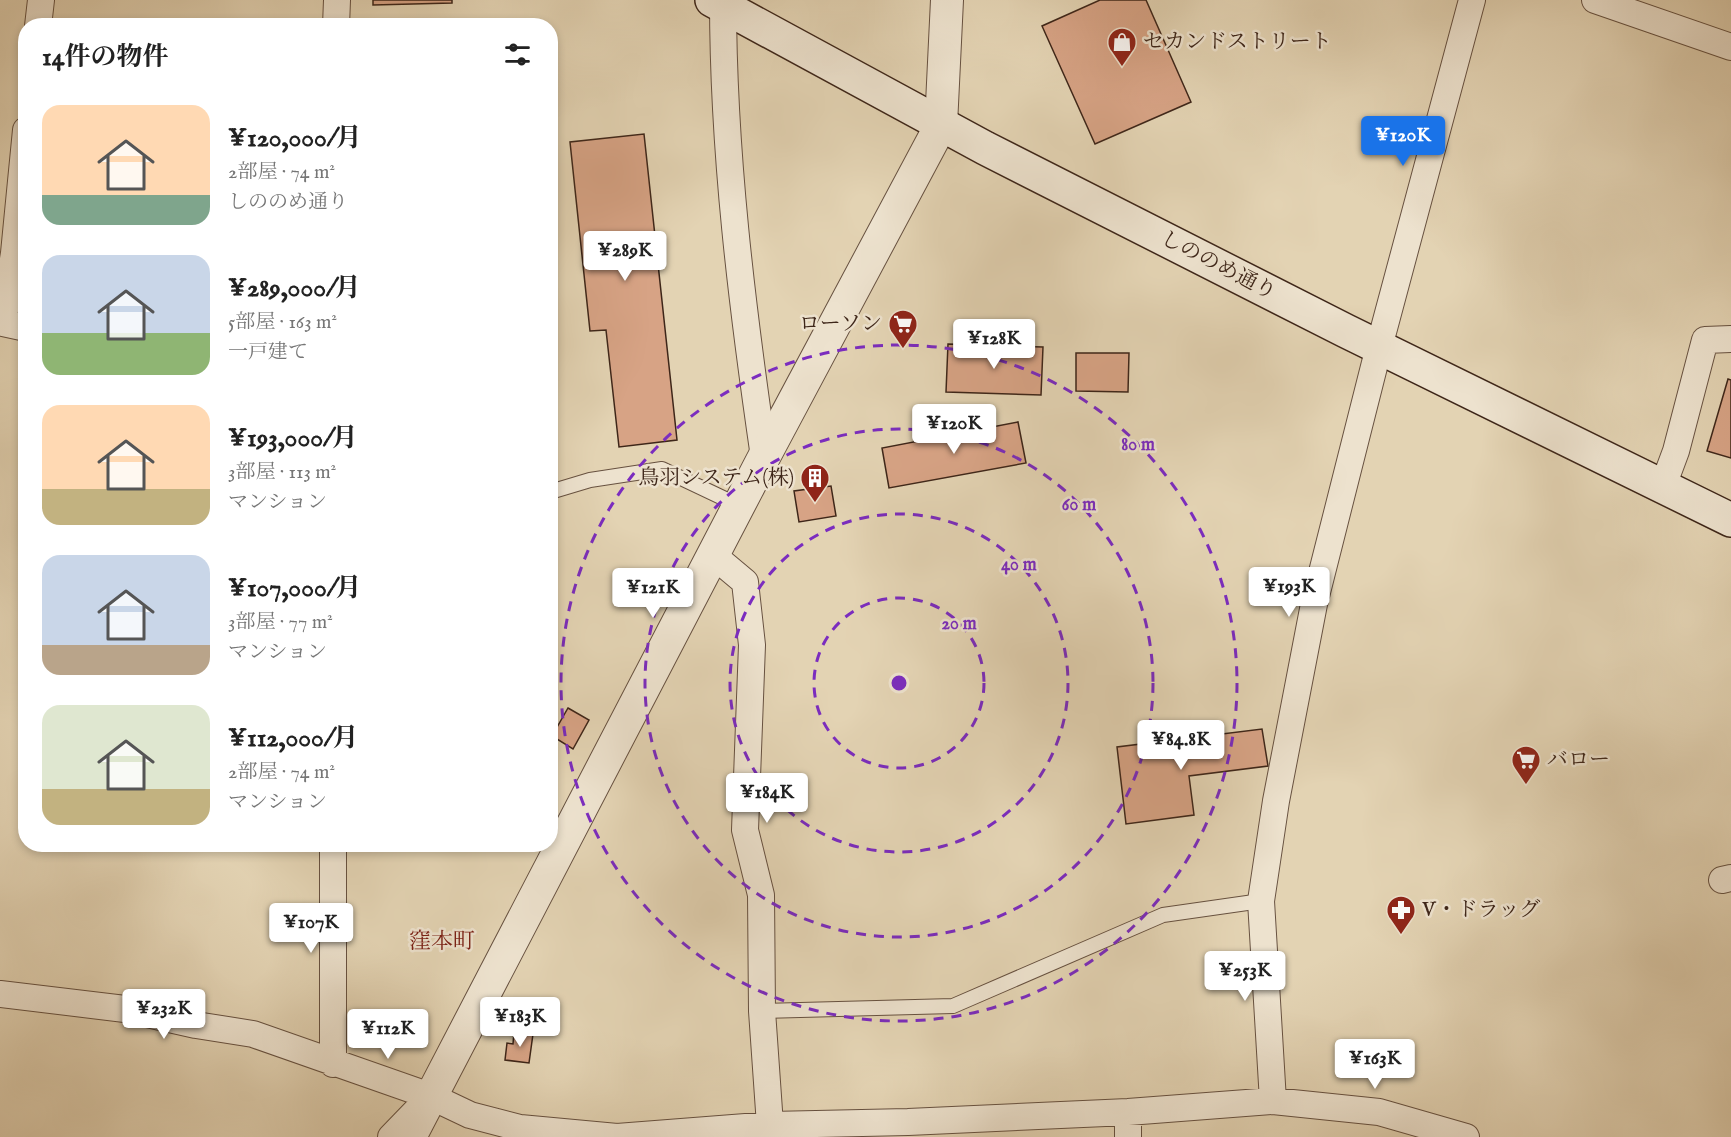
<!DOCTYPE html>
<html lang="ja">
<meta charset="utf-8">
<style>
:root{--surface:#fff;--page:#f2f2f2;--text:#222;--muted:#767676;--accent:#1a73e8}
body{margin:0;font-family:"IM FELL English","Noto Serif JP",serif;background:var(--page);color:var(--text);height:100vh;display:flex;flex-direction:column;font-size:22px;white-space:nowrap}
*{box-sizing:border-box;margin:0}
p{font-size:20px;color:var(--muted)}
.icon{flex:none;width:33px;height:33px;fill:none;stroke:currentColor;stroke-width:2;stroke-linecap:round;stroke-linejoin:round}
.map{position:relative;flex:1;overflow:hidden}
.panel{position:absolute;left:18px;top:18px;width:540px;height:834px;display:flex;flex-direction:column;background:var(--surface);border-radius:24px;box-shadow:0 3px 9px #0003}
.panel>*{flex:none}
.price{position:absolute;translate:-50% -51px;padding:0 14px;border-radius:6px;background:#fff;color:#222;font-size:20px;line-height:39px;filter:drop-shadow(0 2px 3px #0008)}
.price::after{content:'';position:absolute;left:50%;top:36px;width:18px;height:14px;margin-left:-9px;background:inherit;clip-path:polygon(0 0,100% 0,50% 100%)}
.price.active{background:var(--accent);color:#fff}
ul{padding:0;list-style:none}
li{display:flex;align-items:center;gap:18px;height:150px;padding:0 24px}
li span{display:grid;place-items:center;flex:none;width:168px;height:120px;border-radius:18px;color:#555}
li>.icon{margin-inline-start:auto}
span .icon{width:72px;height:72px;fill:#fffc;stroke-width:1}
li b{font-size:26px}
h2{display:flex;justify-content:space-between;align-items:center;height:72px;padding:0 24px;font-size:26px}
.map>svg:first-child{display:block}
.building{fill:#d7a385;stroke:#3e2619;stroke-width:1.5}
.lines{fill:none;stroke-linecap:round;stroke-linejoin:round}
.service-casing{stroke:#675140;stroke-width:16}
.minor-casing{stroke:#675140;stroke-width:28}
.tertiary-casing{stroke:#675140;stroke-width:34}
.secondary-casing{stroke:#3e2619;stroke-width:36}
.service{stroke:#ede2ce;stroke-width:14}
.minor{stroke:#ede2ce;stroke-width:26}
.tertiary{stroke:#ede2ce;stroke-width:32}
.secondary{stroke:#ede2ce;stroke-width:33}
.ring{fill:none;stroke:#7b2cbf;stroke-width:3;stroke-dasharray:10 8}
.labels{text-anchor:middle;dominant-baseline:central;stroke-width:5;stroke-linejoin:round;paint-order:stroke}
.poi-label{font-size:21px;fill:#3e2619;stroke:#ede2ce;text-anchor:start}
.street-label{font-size:21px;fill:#3e2619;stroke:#ede2ce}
.neighbourhood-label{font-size:22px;fill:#7a1f14;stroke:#ede2ce}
.centre{fill:#7b2cbf;stroke:#ede2ce;stroke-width:3}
.ring-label{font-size:18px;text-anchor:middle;font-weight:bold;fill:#7b2cbf;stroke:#ede2ce;stroke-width:5;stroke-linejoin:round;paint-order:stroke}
</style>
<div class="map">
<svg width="1731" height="1137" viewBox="0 0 1731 1137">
<rect width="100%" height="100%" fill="#e3d3b3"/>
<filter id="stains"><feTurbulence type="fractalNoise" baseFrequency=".00333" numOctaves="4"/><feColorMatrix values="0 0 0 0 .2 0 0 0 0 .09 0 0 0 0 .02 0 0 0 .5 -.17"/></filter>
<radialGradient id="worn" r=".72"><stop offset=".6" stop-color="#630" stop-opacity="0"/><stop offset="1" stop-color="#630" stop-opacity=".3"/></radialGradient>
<path class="building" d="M373 0H452V3L373 5Z
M1100 0H1146L1191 102 1095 144 1042 26Z
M644 134 677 440 619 447 606 330 590 331 570 142Z
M948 344 1043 347 1041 395 946 392Z
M1076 353H1129L1128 392 1076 391Z
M1728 379 1731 380V458L1707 451Z
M1018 422 1026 463 889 488 882 448Z
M831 486 836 516 799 522 794 491Z
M568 708 589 720 573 749 552 736Z
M1262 729 1268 766 1189 776 1194 815 1126 824 1117 747Z
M514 1032 533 1034 529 1063 505 1060 507 1043 513 1044Z"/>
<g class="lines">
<g class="service-casing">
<path id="service" d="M550 492 590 480 662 469 740 506
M762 1011 953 1006 1163 915 1261 901"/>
</g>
<g class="minor-casing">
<path id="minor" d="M723 0C723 153 742 306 764 457
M1595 0 1731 47
M38 26 41 0
M336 26 337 0
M26 130 14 253 3 323 26 328
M1663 486 1676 451 1705 340 1731 339
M714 556 745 582 752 645 745 830 761 895 762 1011 770 1125
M333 844V1064
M1722 880 1731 878
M0 994 125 1009 196 1025 253 1034 430 1096 470 1115 520 1128 617 1137 770 1125 908 1122 1128 1112 1273 1101 1379 1112 1466 1137
M1273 1101 1261 901 1276 801 1314 604 1379 347 1472 0
M391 1137 420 1107
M1128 1137V1112"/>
</g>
<g class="tertiary-casing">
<path id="tertiary" d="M410 1137 764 457 941 125 947 0"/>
</g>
<g class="secondary-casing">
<path id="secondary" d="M712 0 985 148 1346 331 1731 520"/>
</g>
<use href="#service" class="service"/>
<use href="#minor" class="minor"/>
<use href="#tertiary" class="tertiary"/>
<use href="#secondary" class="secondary"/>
</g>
<g class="ring">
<circle cx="899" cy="683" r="85"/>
<circle cx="899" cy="683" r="169"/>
<circle cx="899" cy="683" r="254"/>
<circle cx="899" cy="683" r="338"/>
</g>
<defs>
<g id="shop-pin" transform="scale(1.5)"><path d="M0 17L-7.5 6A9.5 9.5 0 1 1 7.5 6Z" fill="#8f2418" stroke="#ede2ce"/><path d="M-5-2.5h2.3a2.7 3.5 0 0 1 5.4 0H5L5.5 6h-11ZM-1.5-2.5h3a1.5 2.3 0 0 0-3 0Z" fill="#fff"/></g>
<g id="supermarket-pin" transform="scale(1.5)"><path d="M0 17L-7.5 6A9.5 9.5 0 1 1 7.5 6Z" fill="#8f2418" stroke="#ede2ce"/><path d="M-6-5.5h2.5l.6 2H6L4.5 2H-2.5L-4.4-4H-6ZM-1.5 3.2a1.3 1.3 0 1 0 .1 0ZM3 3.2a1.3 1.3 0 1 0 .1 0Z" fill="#fff"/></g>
<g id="building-pin" transform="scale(1.5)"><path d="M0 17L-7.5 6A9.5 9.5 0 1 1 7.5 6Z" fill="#8f2418" stroke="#ede2ce"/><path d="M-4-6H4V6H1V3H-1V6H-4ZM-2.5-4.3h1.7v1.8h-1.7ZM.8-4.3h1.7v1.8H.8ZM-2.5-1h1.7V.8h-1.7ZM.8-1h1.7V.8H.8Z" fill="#fff"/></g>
<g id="pharmacy-pin" transform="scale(1.5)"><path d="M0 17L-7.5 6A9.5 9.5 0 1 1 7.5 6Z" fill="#8f2418" stroke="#ede2ce"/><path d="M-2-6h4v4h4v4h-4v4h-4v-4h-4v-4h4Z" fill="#fff"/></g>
</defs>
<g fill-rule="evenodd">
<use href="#shop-pin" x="1122" y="42"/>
<use href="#supermarket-pin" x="903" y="324"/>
<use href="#building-pin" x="815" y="478"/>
<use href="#supermarket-pin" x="1526" y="760"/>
<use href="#pharmacy-pin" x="1401" y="910"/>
</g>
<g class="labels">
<g class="poi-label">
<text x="1143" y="42">セカンドストリート</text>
<text x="882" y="324" text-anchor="end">ローソン</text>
<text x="794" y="478" text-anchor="end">鳥羽システム(株)</text>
<text x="1547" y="760">バロー</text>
<text x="1422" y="910">V・ドラッグ</text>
</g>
<g class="street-label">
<text transform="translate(1218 266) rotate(27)">しののめ通り</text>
</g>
<g class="neighbourhood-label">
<text x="442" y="942">窪本町</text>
</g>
</g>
<circle cx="899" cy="683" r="9" class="centre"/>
<g class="ring-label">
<text x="1138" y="450">80 m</text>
<text x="1079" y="510">60 m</text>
<text x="1019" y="570">40 m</text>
<text x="959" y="629">20 m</text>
</g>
<rect width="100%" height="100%" filter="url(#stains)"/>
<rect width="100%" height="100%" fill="url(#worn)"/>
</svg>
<b class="price active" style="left:1403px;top:167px">¥120K</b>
<b class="price" style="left:625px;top:282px">¥289K</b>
<b class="price" style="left:994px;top:370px">¥128K</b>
<b class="price" style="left:954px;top:455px">¥120K</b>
<b class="price" style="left:1289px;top:618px">¥193K</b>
<b class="price" style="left:653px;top:619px">¥121K</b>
<b class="price" style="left:1181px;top:771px">¥84.8K</b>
<b class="price" style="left:767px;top:824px">¥184K</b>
<b class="price" style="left:311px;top:954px">¥107K</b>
<b class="price" style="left:1245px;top:1002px">¥253K</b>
<b class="price" style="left:164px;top:1040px">¥232K</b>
<b class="price" style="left:520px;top:1048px">¥183K</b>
<b class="price" style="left:388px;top:1060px">¥112K</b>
<b class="price" style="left:1375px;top:1090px">¥163K</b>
<section class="panel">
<h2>14件の物件<svg class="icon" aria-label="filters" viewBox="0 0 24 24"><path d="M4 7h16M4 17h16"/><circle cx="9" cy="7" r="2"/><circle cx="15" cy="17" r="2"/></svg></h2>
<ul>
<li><span style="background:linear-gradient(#ffd9b3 75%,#7fa58c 0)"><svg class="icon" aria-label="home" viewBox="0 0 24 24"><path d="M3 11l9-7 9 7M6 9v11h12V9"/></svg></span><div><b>¥120,000/月</b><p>2部屋 · 74 m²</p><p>しののめ通り</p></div></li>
<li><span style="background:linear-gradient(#c9d6e8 65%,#8fb573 0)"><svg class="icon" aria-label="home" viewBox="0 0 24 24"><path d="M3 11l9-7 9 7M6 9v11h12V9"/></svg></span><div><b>¥289,000/月</b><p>5部屋 · 163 m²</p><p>一戸建て</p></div></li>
<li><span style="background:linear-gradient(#ffd9b3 70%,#c2b280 0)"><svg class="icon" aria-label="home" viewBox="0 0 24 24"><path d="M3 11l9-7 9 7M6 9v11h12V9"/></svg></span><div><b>¥193,000/月</b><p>3部屋 · 113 m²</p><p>マンション</p></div></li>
<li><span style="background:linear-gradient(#c9d6e8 75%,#b9a48a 0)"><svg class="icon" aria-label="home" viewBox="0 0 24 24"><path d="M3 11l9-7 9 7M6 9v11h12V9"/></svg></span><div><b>¥107,000/月</b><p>3部屋 · 77 m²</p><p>マンション</p></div></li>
<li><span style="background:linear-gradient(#dfe7d0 70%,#c2b280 0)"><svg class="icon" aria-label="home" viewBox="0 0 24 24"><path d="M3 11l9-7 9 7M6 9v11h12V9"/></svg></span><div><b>¥112,000/月</b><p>2部屋 · 74 m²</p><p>マンション</p></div></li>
</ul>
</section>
</div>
